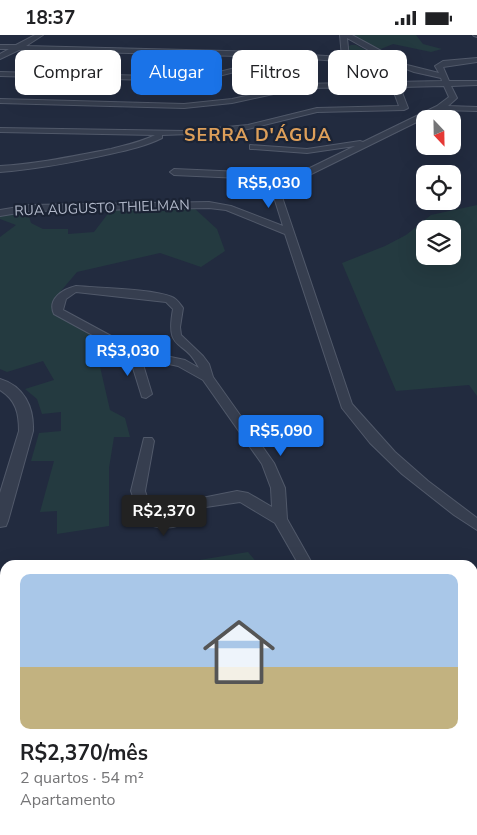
<!DOCTYPE html>
<html lang="pt">
<meta charset="utf-8">
<style>
:root{--surface:#fff;--page:#f6f6f6;--text:#202124;--muted:#757577;--line:#e0e0e0;--accent:#1a73e8}
body{margin:0;font-family:"Nunito Sans",sans-serif;background:var(--page);color:var(--text);height:100vh;display:flex;flex-direction:column;font-size:19px;white-space:nowrap}
*{box-sizing:border-box;margin:0}
p{font-size:16px;color:var(--muted)}
.icon{flex:none;width:28px;height:28px;fill:none;stroke:currentColor;stroke-width:2;stroke-linecap:round;stroke-linejoin:round}
.map{position:relative;flex:1;overflow:hidden}
.panel{position:absolute;left:0px;top:525px;width:478px;height:275px;display:flex;flex-direction:column;background:var(--surface);border-radius:15px 15px 0 0;box-shadow:0 5px 20px #0002}
.panel>*{flex:none}
.hud{position:absolute;left:15px;top:15px;width:448px;height:45px;display:flex;gap:10px}
.needle{width:32px;rotate:158deg}
.controls{position:absolute;left:416px;top:75px;display:grid;gap:10px}
.controls a{display:grid;place-items:center;width:45px;height:45px;border-radius:10px;background:var(--surface);box-shadow:0 5px 20px #0002;font-size:25px}
.price{position:absolute;translate:-50% -42px;padding:0 11px;border-radius:5px;background:var(--accent);color:#fff;font-size:16px;line-height:32px;filter:drop-shadow(0 1px 2px #0008)}
.price::after{content:'';position:absolute;left:50%;top:30px;width:15px;height:11px;margin-left:-8px;background:inherit;clip-path:polygon(0 0,100% 0,50% 100%)}
.price.on{background:#222;color:#fff}
ul{padding:0;list-style:none}
li{display:grid;align-content:center;gap:10px;height:265px;padding:0 20px}
li+li{border-top:1px solid var(--line)}
li span{display:grid;place-items:center;height:155px;border-radius:10px;color:#555}
li>.icon{margin-inline-start:auto}
span .icon{width:90px;height:90px;fill:#fffc;stroke-width:1}
li b{font-size:21px}
.tag{padding:0 18px;border-radius:10px;background:var(--surface);box-shadow:0 5px 20px #0002;font-size:18px;line-height:45px}
.tag.on{background:var(--accent);color:#fff}
.status{display:flex;justify-content:space-between;align-items:center;height:35px;padding:0 25px;background:var(--surface);direction:ltr}
.status svg{height:14px;fill:currentColor}
.map>svg:first-child{display:block}
.green{fill:#243a40;fill-rule:evenodd}
.lines{fill:none;stroke-linecap:round;stroke-linejoin:round}
.minor-casing{stroke:#51596a;stroke-width:2}
.tertiary-casing{stroke:#51596a;stroke-width:2}
.minor{fill:#363e4f;fill-rule:evenodd}
.tertiary{fill:#363e4f;fill-rule:evenodd}
.labels{text-anchor:middle;dominant-baseline:central;stroke-width:4.5;stroke-linejoin:round;paint-order:stroke}
.far-street-label{font-size:14px;fill:#b2b9ca;stroke:#1b2334}
.far-district-label{font-size:18px;font-weight:bold;letter-spacing:1px;fill:#dd9f5a;stroke:#1b2334}
</style>
<div class="status"><b>18:37</b><svg viewBox="0 0 49 12"><path d="M0 12V9h3v3zM5 12V6h3v6zM10 12V3h3v9zM15 12V0h3v12zM26 1h20v11H26zM47 4h2v5h-2z"/></svg></div>
<div class="map">
<svg width="477" height="800" viewBox="0 0 477 800">
<rect width="100%" height="100%" fill="#222b3f"/>
<path class="green" d="M354 0H416L423 9 442 14 431 17 393 9 381 14 353 3Z
M351 10H356L382 24 353 23 350 22 349 11Z
M477 170V361L469 350 396 356 342 228 385 211 406 200 431 180ZM425 194H452V221H425Z
M113 172 194 173 217 194 225 216 201 232 160 218 77 237 55 263 53 277 92 297 110 375 125 383 130 402H114L109 433V491L57 499V476L40 477 54 426H31L39 398 61 396V377L42 379 37 364 25 354 54 345 43 326 7 337 0 334V202L16 190 0 184V181L28 178 31 188 43 194H68V199L94 197Z
M248 517 259 530H169Z"/>
<g class="lines">
<g class="minor-casing">
<path id="minor" d="M35 0H43L26 11 262 17 342 22 340 0H352L407 30 439 38 435 31 443 26 477 23V27L443 32 449 46H477V50L451 51 457 63 448 71 477 72V76L441 75 287 151 281 159 352 369 395 417 428 446 477 483V495L454 480 402 439 370 408 342 373 285 199 226 175 209 173 30 176 0 181V175L30 170 209 167 231 171 283 191 273 159 275 155 241 143 174 140 170 137 174 134 242 137 279 150 281 147 355 111 307 118 253 114H250V110L307 114 360 106 363 107 437 71 449 62 444 51 400 52 408 73 404 75 317 77 248 94 218 98 162 100V103C146 111 128 115 110 119 74 127 38 134 0 137V131C38 129 74 121 111 114 126 110 141 107 155 100L0 97V93L185 96 248 90 317 73 399 71 392 52 301 53 232 68 184 73 0 68V64L184 69 232 64 301 49 442 46 441 43 414 37 396 30 282 22V25L211 43 189 46 0 41V37L189 42 211 39 279 22 19 15 0 24V19L9 14H0V10H16ZM347 3 386 25 349 23Z
M473 0H477V2L474 1Z
M76 251C98 253 154 254 172 262 177 264 180 269 183 273L180 292 181 300 203 321 209 329 213 342 274 428 285 453 287 484 313 530H299L275 488 240 467 206 472 187 488 173 492 162 493 149 490 137 473 131 456 144 403H152L154 406 145 456 150 471 159 482 177 480 197 464 237 456 248 458 272 472 271 453 262 429 203 345 178 331 141 323 152 359 146 363 142 362 129 320 54 279C47 264 63 254 76 251ZM76 257 166 267 173 274C165 319 184 302 199 333L185 325 137 315 63 275 66 264Z
M472 642 477 644V661L472 660Z
M386 795H405L407 800H388Z"/>
</g>
<g class="tertiary-casing">
<path id="tertiary" d="M0 344C24 351 34 372 33 396L8 486 6 491 0 492V458L19 396C19 378 16 365 0 355Z
M0 575 5 577V617L0 615Z
M41 795H63L65 800H43Z"/>
</g>
<use href="#minor" class="minor"/>
<use href="#tertiary" class="tertiary"/>
</g>
<g class="labels">
<g class="far-street-label">
<text transform="translate(102 173) rotate(-2)">RUA AUGUSTO THIELMAN</text>
</g>
<g class="far-district-label">
<text x="258" y="100">SERRA D'ÁGUA</text>
</g>
</g>
</svg>
<div class="controls">
<a><svg class="needle" viewBox="-14 -14 28 28"><path d="M0-13l5 13h-10z" fill="#e53935"/><path d="M0 13l5-13h-10z" fill="#757577"/></svg></a>
<a><svg class="icon" aria-label="locate" viewBox="0 0 24 24"><circle cx="12" cy="12" r="6"/><path d="M12 2v4M12 18v4M2 12h4M18 12h4"/></svg></a>
<a><svg class="icon" aria-label="layers" viewBox="0 0 24 24"><path d="M12 4l9 5-9 5-9-5zM3 14l9 5 9-5"/></svg></a>
</div>
<b class="price" style="left:269px;top:174px">R$5,030</b>
<b class="price" style="left:128px;top:342px">R$3,030</b>
<b class="price" style="left:281px;top:422px">R$5,090</b>
<b class="price on" style="left:164px;top:502px">R$2,370</b>
<div class="hud">
<a class="tag">Comprar</a>
<a class="tag on">Alugar</a>
<a class="tag">Filtros</a>
<a class="tag">Novo</a>
</div>
<section class="panel">
<ul>
<li><span style="background:linear-gradient(#a9c7e8 60%,#c2b280 0)"><svg class="icon" aria-label="home" viewBox="0 0 24 24"><path d="M3 11l9-7 9 7M6 9v11h12V9"/></svg></span><div><b>R$2,370/mês</b><p>2 quartos · 54 m²</p><p>Apartamento</p></div></li>
</ul>
</section>
</div>
